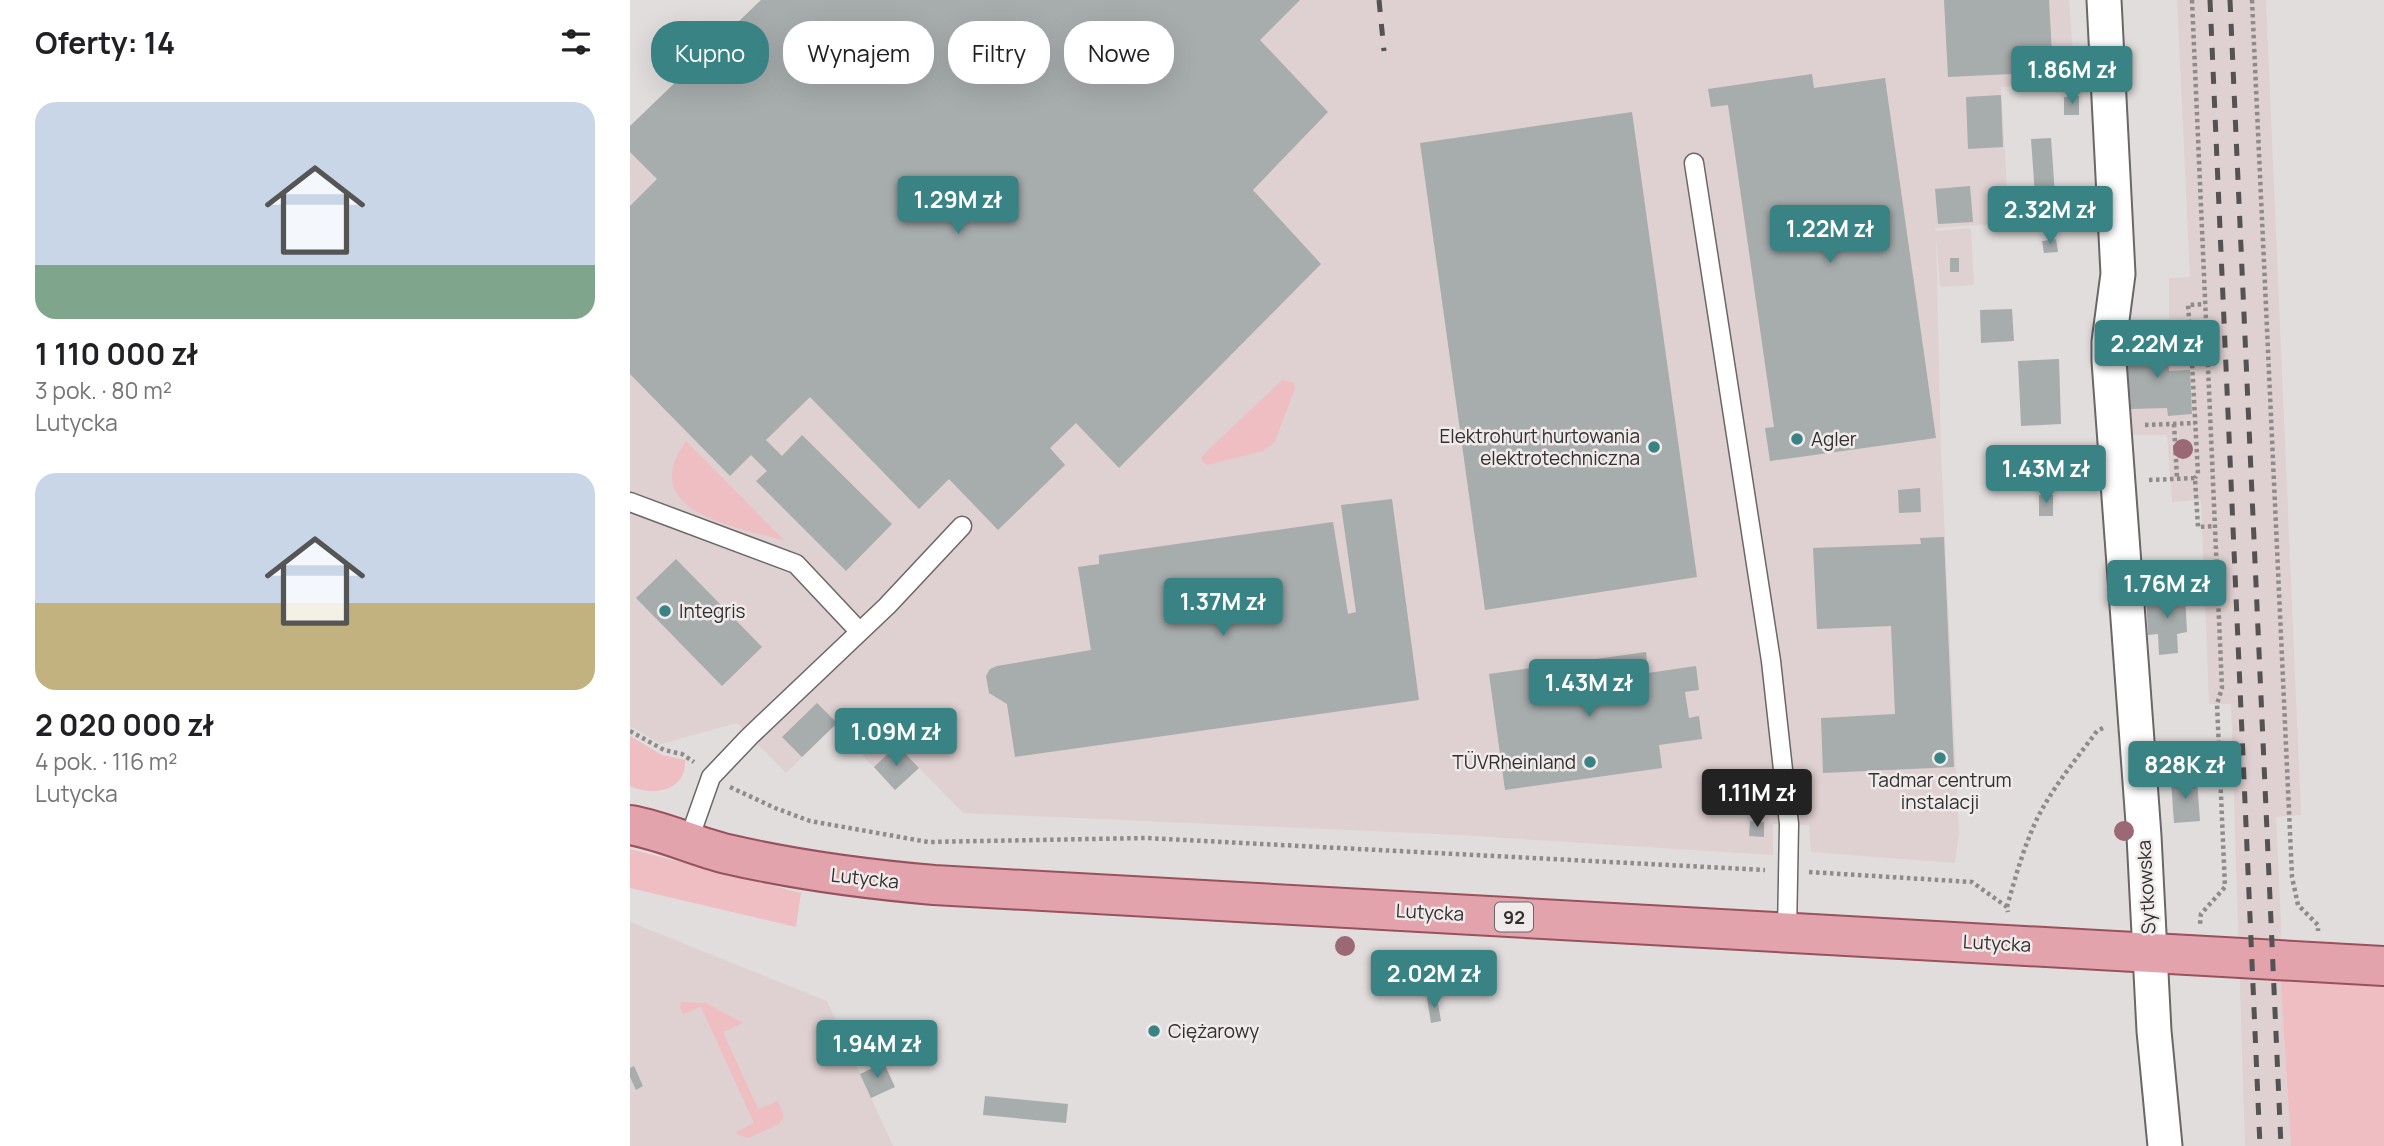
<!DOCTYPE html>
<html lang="pl">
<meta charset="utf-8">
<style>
:root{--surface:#fff;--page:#f6f6f6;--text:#202124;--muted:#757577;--accent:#3a8384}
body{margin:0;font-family:Manrope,sans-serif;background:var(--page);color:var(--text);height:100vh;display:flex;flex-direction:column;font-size:26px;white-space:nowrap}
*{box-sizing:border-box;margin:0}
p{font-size:23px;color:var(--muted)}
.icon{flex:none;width:38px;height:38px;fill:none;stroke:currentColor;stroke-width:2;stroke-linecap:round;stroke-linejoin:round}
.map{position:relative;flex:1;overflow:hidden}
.details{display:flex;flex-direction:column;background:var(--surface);width:630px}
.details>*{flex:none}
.guide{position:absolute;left:21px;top:21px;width:665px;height:63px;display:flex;gap:14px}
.price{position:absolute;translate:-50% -60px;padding:0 16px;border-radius:7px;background:var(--accent);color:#fff;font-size:23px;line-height:46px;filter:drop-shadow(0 2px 4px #0008)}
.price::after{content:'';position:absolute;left:50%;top:42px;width:21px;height:16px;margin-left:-10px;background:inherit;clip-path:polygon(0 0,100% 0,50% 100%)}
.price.selected{background:#222;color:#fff}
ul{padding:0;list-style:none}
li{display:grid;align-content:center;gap:14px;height:371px;padding:0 35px}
li span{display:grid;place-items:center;height:217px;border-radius:21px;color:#555}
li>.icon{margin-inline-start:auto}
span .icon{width:126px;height:126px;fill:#fffc;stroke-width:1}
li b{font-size:30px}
h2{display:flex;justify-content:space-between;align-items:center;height:84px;padding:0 35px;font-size:30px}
.tag{padding:0 24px;border-radius:28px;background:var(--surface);box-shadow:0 7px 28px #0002;font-size:24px;line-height:63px}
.tag.selected{background:var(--accent);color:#fff}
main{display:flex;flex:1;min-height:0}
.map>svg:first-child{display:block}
.built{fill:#dfd0d1}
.green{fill:#eebec3}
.building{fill:#a7acac}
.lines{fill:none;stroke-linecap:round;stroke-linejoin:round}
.service-casing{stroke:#6b6667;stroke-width:21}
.minor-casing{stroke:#6b6667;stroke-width:37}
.primary-casing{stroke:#98525d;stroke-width:42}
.path{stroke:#8f8b8b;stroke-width:4.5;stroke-dasharray:3.5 3.5;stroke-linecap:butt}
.service{stroke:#fff;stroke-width:18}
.minor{stroke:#fff;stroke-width:33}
.primary{stroke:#e2a3ad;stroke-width:38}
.rail{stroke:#545252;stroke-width:5;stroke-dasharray:12 12;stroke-linecap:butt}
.tree{fill:#9b6876}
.poi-dot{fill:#3a8384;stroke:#f0eaea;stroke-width:2.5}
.labels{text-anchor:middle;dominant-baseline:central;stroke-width:5;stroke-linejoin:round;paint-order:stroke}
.shield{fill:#f0eaea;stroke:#6a6767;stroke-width:2}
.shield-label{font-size:18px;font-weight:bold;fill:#312f2f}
.poi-label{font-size:19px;fill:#312f2f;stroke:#f0eaea;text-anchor:start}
.street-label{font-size:19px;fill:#312f2f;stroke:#f0eaea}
</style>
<main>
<section class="details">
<h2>Oferty: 14<svg class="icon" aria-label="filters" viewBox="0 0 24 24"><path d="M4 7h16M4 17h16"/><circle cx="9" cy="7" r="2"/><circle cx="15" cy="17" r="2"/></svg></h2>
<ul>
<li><span style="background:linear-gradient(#c9d6e8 75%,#7fa58c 0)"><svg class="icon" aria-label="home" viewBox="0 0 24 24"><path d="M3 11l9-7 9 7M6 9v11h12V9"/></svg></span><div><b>1 110 000 zł</b><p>3 pok. · 80 m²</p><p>Lutycka</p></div></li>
<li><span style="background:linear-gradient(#c9d6e8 60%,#c2b280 0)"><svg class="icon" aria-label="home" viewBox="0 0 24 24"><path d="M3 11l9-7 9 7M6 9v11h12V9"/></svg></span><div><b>2 020 000 zł</b><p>4 pok. · 116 m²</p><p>Lutycka</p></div></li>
</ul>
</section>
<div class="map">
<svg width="1754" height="1146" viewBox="0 0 1754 1146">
<rect width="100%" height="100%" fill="#e2dddd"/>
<path class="built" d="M131 0H1439L1445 81 1371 87 1379 223 1305 228 1306 231 1341 228 1344 285 1310 287 1306 236 1311 454 1329 834 1325 863 1181 852 1179 825 1159 824H1143V855L829 835 333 813 289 768 265 790 220 742 203 727 156 773 107 723 31 744 0 726V126Z
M1547 0H1636L1671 815 1646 817 1651 925 1650 971 1661 1146H1615L1601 704H1579L1571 500 1542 502 1537 435H1499L1492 319H1539V278L1560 277Z
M0 922 197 1001 263 1146H0Z"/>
<path class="green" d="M652 380 664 383 665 389 644 443 633 451 577 465 573 462 571 458 577 451Z
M56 441 155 541C106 526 5 513 56 441Z
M0 736 32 755 55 760C57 791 23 797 0 786Z
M0 849 171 893 166 927 0 888Z
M1650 971 1754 978V1146H1661Z
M51 1002 76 1003 113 1023 93 1032 128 1109 148 1101 154 1116 149 1124 119 1138 108 1135 106 1132 124 1123 71 1007 53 1014 50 1008Z"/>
<path class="building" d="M131 0H670L630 40 698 112 623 190 691 264 489 468 446 423 420 448 435 465 368 530 319 479 289 509 180 397 136 440 152 456 172 435 262 524 216 571 126 481 137 471 121 455 100 476 0 374V206L27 179 0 152V126Z
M1314 0H1419L1423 72 1318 77Z
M1182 74 1184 88 1255 78 1306 438 1140 461 1135 428 1144 427 1098 105 1081 107 1078 89Z
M1371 95 1373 147 1338 149 1336 97Z
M1449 96V115H1434V97Z
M1002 112 1067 577 855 610 790 143Z
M1421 138 1427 223 1407 224 1401 139Z
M1340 186 1343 222 1308 224 1305 189Z
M1426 239 1428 252 1414 253 1412 241Z
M1320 258H1329V272H1320Z
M1382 309 1384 341 1351 343 1350 310Z
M1529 335 1530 361 1538 360 1539 371 1560 370 1562 414 1538 416 1537 408 1500 409 1496 363 1504 362 1503 337Z
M1429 359 1431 424 1391 426 1388 361Z
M1290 488 1291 512 1269 513 1268 490Z
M1409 495H1423V516H1409Z
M762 499 789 700 385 757 377 704 359 693 356 676 360 669 367 666 461 650 448 567 469 564V555L703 522 718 614 726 612 711 505Z
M1314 537 1324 767 1193 773 1191 718 1265 714 1261 626 1187 629 1183 548 1291 544 1290 538Z
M46 559 132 647 92 686 6 598Z
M1555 594 1557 632 1547 634 1548 653 1529 655 1528 634 1518 635 1516 596Z
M1016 652 1018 673 1066 666 1069 690 1055 692 1059 718 1069 716 1072 739 1029 745 1032 768 875 790 859 674Z
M187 703 207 723 172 757 152 737Z
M267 745 289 768 265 790 244 767Z
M1567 780 1570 821 1544 823 1541 781Z
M1120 821 1134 822V837L1119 836Z
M807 997 811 1021 801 1023 797 998Z
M254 1063 265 1087 241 1098 230 1074Z
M4 1066 13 1086 6 1090 0 1077V1068Z
M355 1096 438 1104 436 1123 353 1115Z"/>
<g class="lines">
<g class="service-casing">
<path id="service" d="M1064 163 1141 661 1159 824 1157 932
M0 502 166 564 229 631
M58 842 81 777 120 736 257 606 332 526"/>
</g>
<g class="minor-casing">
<path id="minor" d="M1474 0 1488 274 1479 342V361L1514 836 1524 1031 1535 1146"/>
</g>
<g class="primary-casing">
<path id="primary" d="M0 825C34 831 64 846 97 854 166 870 234 879 304 885L1754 966"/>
</g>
<path class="path" d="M1562 0 1592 688 1587 704 1595 887 1571 914 1570 924
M1622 0 1662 877 1668 905 1688 925V931
M1509 330 1547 327V345L1561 344 1558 305 1575 304
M1561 344 1568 474 1565 478
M1544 424 1547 479
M1515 425 1565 423
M1519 480 1565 478 1568 527 1585 526
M0 731 34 750 52 754 64 762
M100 787 145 808 180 821 298 842 516 838 1135 870
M1179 872 1342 882 1377 907 1378 912
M1377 907C1385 878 1393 850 1405 823 1421 789 1445 761 1467 731L1475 727"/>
<use href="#service" class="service"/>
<use href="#minor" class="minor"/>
<use href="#primary" class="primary"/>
<path class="rail" d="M749 0 754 51
M1580 0 1630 1146
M1600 0 1651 1146"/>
</g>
<g class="tree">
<circle cx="1553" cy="449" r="10"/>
<circle cx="1494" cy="831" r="10"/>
<circle cx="715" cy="946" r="10"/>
</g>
<g class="poi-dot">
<circle cx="1167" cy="439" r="7"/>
<circle cx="1024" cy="447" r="7"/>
<circle cx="35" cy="611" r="7"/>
<circle cx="1310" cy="758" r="7"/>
<circle cx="960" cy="762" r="7"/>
<circle cx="524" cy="1031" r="7"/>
</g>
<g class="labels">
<rect class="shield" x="865" y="902.5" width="38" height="29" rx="5"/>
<g class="shield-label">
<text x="884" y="917">92</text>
</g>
<g class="poi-label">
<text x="1010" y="436" text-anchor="end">Elektrohurt hurtowania<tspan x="1010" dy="22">elektrotechniczna</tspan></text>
<text x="1181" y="439">Agler</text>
<text x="49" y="611">Integris</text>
<text x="946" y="762" text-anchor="end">TÜVRheinland</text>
<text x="1310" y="780" text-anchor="middle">Tadmar centrum<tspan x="1310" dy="22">instalacji</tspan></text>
<text x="538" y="1031">Ciężarowy</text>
</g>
<g class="street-label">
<text transform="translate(235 878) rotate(6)">Lutycka</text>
<text transform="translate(1516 887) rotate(-93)">Sytkowska</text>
<text transform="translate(800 912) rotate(3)">Lutycka</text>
<text transform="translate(1367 943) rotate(3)">Lutycka</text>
</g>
</g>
</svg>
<b class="price" style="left:1442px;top:106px">1.86M zł</b>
<b class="price" style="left:328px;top:236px">1.29M zł</b>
<b class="price" style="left:1420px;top:246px">2.32M zł</b>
<b class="price" style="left:1200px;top:265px">1.22M zł</b>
<b class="price" style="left:1527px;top:380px">2.22M zł</b>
<b class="price" style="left:1416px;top:505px">1.43M zł</b>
<b class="price" style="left:1537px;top:620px">1.76M zł</b>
<b class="price" style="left:593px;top:638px">1.37M zł</b>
<b class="price" style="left:959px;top:719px">1.43M zł</b>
<b class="price" style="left:266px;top:768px">1.09M zł</b>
<b class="price" style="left:1555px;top:801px">828K zł</b>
<b class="price selected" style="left:1127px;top:829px">1.11M zł</b>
<b class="price" style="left:804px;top:1010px">2.02M zł</b>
<b class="price" style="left:247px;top:1080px">1.94M zł</b>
<div class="guide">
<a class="tag selected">Kupno</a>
<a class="tag">Wynajem</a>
<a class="tag">Filtry</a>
<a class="tag">Nowe</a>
</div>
</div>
</main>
